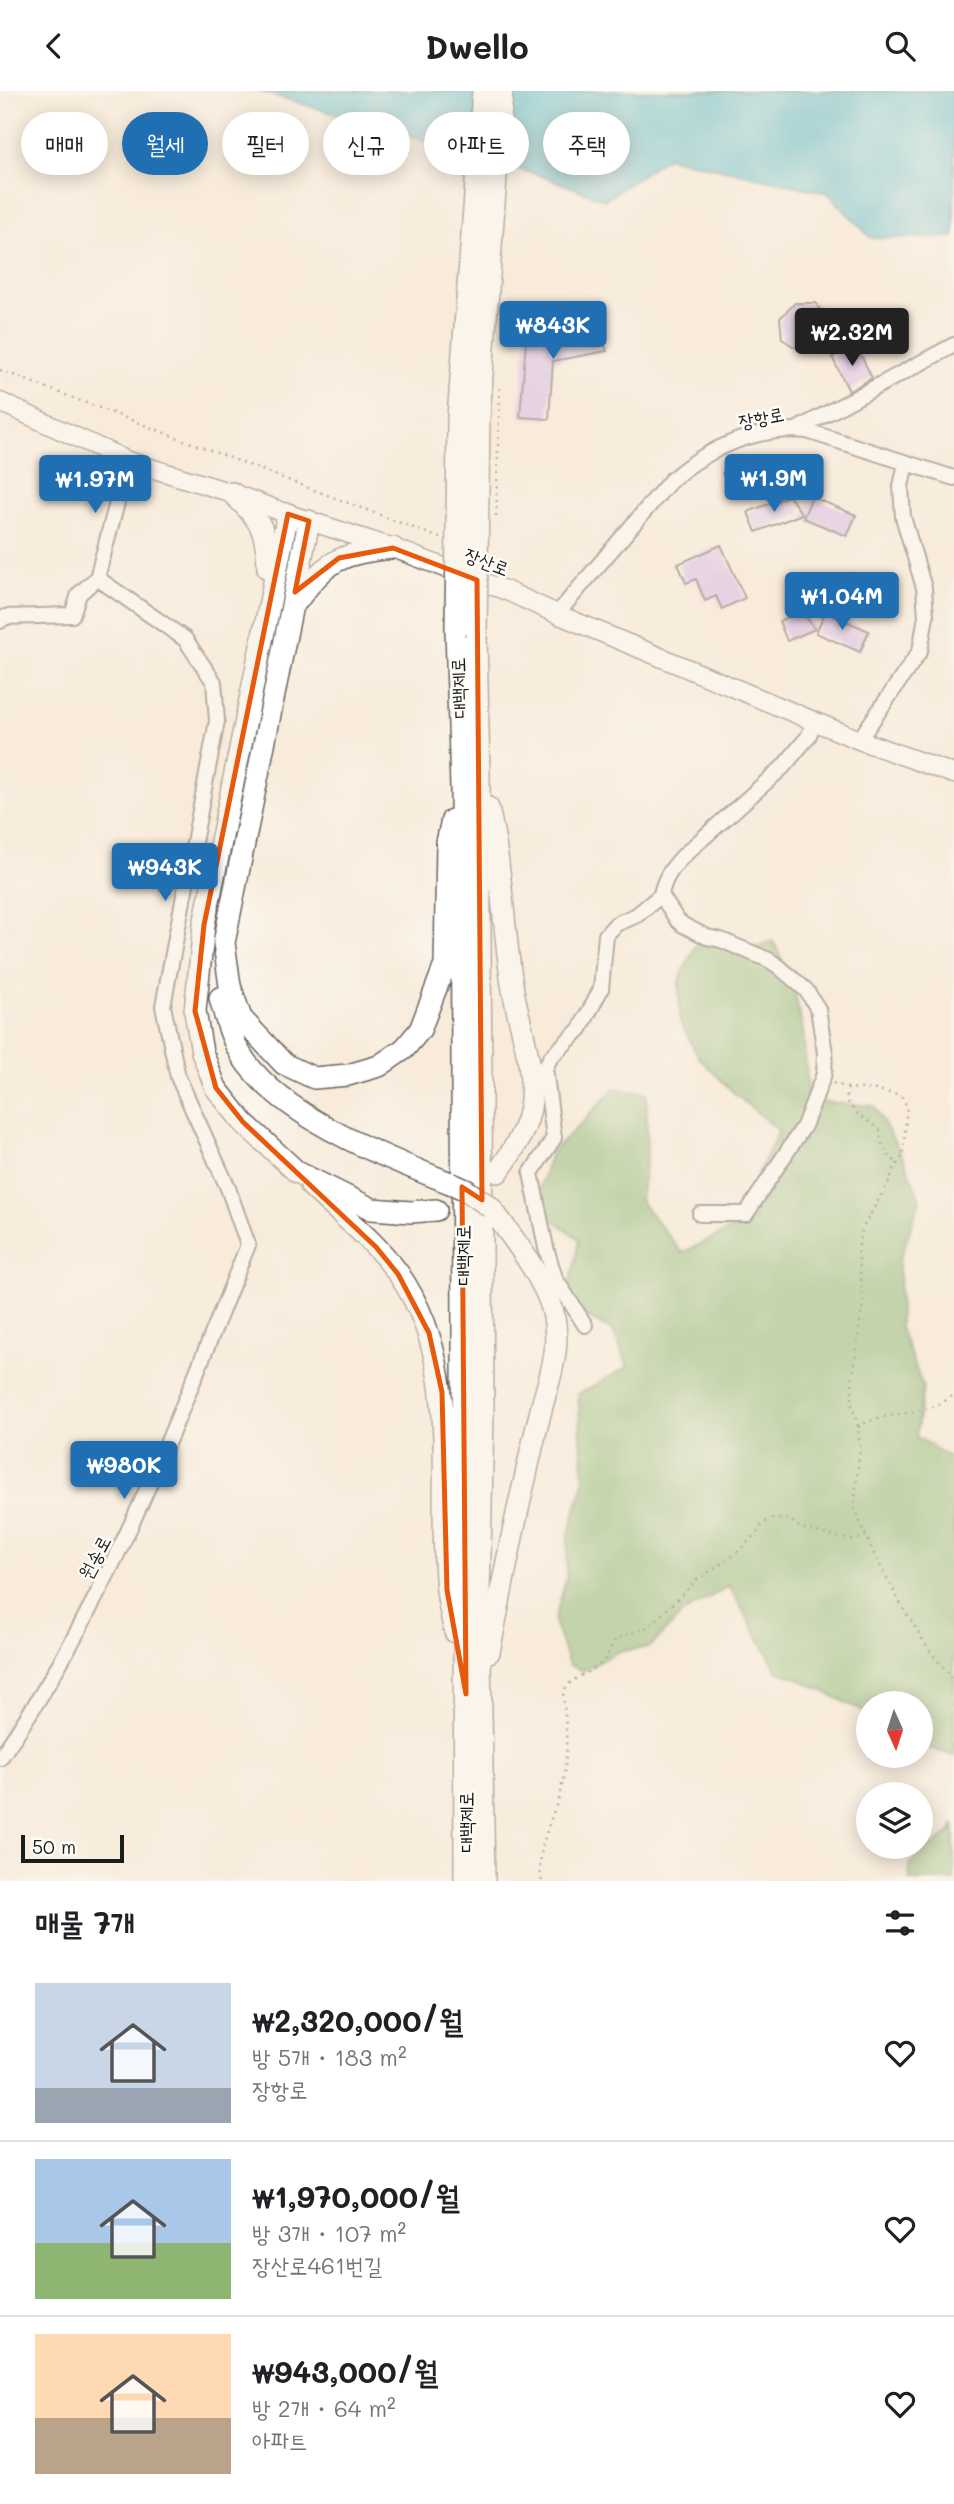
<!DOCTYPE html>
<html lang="ko">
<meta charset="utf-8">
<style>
:root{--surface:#fff;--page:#f6f6f6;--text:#202124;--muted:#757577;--line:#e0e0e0;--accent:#1f6fb2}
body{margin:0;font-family:Mali,"Poor Story",sans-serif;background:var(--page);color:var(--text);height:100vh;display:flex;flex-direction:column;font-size:26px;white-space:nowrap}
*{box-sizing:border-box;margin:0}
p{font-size:23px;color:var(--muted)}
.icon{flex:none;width:38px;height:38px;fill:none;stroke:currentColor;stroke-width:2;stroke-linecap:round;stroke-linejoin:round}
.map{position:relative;height:1790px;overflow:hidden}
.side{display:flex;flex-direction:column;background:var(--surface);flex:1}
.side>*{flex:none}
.hud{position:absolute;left:21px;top:21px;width:914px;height:63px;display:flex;gap:14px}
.needle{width:46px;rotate:177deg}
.tools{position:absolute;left:856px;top:1600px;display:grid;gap:14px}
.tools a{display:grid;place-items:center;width:77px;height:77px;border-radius:50%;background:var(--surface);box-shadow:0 4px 18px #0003;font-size:35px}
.scale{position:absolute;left:21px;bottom:18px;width:103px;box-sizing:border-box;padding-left:7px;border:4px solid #1c1c1c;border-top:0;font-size:19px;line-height:24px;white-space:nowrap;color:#1c1c1c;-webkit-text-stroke:5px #fdfcf7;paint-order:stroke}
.price{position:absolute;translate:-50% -60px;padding:0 16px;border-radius:7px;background:var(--accent);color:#fff;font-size:23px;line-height:46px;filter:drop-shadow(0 2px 4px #0008)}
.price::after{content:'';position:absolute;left:50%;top:42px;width:21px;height:16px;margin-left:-10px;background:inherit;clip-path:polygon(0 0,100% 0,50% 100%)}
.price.on{background:#222;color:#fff}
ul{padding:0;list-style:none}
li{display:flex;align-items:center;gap:21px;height:175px;padding:0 35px}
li+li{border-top:2px solid var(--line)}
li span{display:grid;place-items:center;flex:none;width:196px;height:140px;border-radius:0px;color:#555}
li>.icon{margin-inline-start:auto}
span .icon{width:84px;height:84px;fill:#fffc;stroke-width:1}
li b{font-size:30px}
h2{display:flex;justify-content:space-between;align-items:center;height:84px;padding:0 35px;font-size:30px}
.tag{padding:0 24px;border-radius:32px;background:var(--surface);box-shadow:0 4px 18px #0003;font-size:24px;line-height:63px}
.tag.on{background:var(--accent);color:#fff}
header{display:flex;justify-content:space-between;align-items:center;height:91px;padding:0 35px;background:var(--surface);font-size:32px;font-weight:700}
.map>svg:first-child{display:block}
.forest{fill:#84b772;stroke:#506a47;stroke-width:2}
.water{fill:#50bacd;stroke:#366b74;stroke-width:2}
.building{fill:#d2b4ee}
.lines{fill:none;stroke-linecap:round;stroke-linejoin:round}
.minor-casing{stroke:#69645e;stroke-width:18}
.major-casing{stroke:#69645e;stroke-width:21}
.highway-casing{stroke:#69645e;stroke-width:24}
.path{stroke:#69645e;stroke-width:2.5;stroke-dasharray:2 5;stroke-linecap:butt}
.minor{stroke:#fff;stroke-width:14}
.major{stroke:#fff;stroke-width:18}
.highway{stroke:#fff;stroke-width:21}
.highway-bridge-casing{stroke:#69645e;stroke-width:24;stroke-linecap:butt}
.highway-bridge{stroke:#fff;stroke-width:21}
.marked{fill:none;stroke:#e8590c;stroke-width:5;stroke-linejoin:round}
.labels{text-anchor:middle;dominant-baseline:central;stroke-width:5;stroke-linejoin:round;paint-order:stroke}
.street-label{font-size:19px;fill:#1c1c1c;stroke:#fdfcf7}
</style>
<header><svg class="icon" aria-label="back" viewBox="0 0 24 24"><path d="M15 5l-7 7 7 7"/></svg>Dwello<svg class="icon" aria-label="search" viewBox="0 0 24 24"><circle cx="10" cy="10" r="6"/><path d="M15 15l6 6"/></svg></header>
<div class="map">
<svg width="954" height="1790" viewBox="0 0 954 1790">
<rect width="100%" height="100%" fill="#fdfcf7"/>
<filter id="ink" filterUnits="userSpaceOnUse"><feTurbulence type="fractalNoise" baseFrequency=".0143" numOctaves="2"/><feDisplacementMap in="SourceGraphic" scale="14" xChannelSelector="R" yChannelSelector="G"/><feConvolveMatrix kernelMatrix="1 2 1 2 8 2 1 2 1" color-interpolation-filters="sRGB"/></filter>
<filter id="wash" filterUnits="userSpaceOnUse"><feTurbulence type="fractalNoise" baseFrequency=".00686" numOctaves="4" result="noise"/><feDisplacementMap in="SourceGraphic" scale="28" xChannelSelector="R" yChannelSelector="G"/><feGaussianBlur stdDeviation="1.57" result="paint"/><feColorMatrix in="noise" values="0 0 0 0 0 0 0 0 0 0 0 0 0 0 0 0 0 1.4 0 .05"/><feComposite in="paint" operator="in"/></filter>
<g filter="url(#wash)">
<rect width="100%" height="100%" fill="#f8ebda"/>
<path class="forest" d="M718 850 734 862 773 850 792 888 803 940 809 1010 874 1015 904 1068 920 1109 899 1171 900 1237 923 1296 916 1345 954 1369V1665L921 1654 920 1612H868V1623L798 1587 778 1581 729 1495 682 1523 650 1556 617 1561 583 1580 569 1574 554 1530 566 1488 568 1445 584 1391 578 1303 628 1276 613 1240 561 1212 573 1181 579 1148 534 1115 551 1061 584 1030 614 997 647 1002V1063L640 1109 682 1162 754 1127 757 1084 779 1040 734 1002 699 967 680 931 679 890 695 855Z
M954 1732V1790H910L909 1773 950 1741Z"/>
<path class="water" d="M259 0H954V146L871 147 828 102 667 66 605 109 551 88Z"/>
<g id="blocks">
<path class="building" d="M795 212H816L827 232 820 252 799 259 782 248 780 227Z
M596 229 607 260 553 270 549 328 520 326 527 239Z
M856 254 872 287 849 300 832 266Z
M755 368 763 386 730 400 722 382Z
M789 405 802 423 756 441 748 421Z
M812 406 856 424 847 445 803 427Z
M721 454 745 507 722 518 716 505 705 510 696 488 686 492 678 473Z
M802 521 815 538 787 550 779 530Z
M825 521 869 540 860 561 816 542Z"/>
</g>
</g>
<g filter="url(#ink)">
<use href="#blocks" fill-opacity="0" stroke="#69645e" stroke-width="2"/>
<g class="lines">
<g class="minor-casing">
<path id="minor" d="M796 339 954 254
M97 487 128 370
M557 523 671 389C708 357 757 335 807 340L954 387
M0 530 5 526 72 524 79 503 97 487
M859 649 920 560 926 525 924 497 903 426 901 395 906 372
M700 1123H746L804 1035 824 983 825 962 818 918 806 899 778 875 769 869 721 849 707 846 683 834 677 829 661 804C664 787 672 777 684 764L783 676 808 646 815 630
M585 1234 555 1187 546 1157 531 1082 554 1047 545 977 551 966 580 938 601 898 606 844 616 833 637 824 661 804
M0 1667C109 1511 177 1330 248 1154L228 1097 178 986 163 915 217 630 214 591 185 548 97 487"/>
</g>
<g class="major-casing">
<path id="major" d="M0 311 128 370 232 402 288 423 393 457 507 500 557 523 859 649 954 683"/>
</g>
<g class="highway-casing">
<path id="highway" d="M232 402C260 428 267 438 268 477
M288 423 204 834 195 920 202 961 216 997 243 1031 297 1081 372 1118 411 1121 436 1119
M309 430 224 852 230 895 241 927 284 973 314 987 348 984 379 975 404 958 420 939 445 874 447 751 452 729
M297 510C327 468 343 462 393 457
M456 538 461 697 465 1790
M476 545 479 683 483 1323 479 1509 484 1790
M488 717C502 775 503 835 512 893 518 931 534 970 531 1009 529 1036 513 1060 498 1081
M220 907C227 933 234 959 253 980 296 1031 389 1068 450 1092
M311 1095C340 1123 374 1149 398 1182 465 1277 436 1391 447 1499 449 1513 452 1528 455 1541
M489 1561C501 1503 511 1445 525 1388 530 1364 536 1339 542 1315 551 1282 561 1256 553 1221 545 1188 511 1144 490 1116"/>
</g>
<path class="path" d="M0 279 440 447
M496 425 500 295
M833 992 848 997 878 999 901 1005 907 1015 903 1065 893 1079 890 1089 862 1138 858 1159 863 1210 852 1290V1314L858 1336 860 1356 854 1416 872 1459 903 1517 932 1563 954 1588
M848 997C841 1019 867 1027 880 1039 881 1056 885 1061 897 1072
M858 1336C888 1317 928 1328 954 1303
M542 1790C534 1758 555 1725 562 1694 569 1663 566 1633 563 1601 571 1586 588 1583 600 1573 608 1566 610 1556 616 1548L646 1537 655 1530 697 1489 734 1464 757 1442 763 1432 772 1428 790 1429 800 1437 837 1446 854 1449 866 1446"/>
<use href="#minor" class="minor"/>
<use href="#major" class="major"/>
<use href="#highway" class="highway"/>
<g class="highway-bridge-casing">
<path id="highway-bridge" d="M456 538 458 327 483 0
M476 545 479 327 502 0
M450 1092 466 1099 490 1116"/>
</g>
<use href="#highway-bridge" class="highway-bridge"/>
</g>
</g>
<path d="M0 0H954V1790H0ZM288 423 309 430 295 501 339 467 393 457 477 489 482 1109 462 1096 466 1603 447 1499 442 1301 429 1242 398 1183 376 1156 243 1031 216 997 195 920 204 834Z" fill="#f8ebda" fill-opacity=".55" fill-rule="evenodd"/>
<path class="marked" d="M288 423 309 430 295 501 339 467 393 457 477 489 482 1109 462 1096 466 1603 447 1499 442 1301 429 1242 398 1183 376 1156 243 1031 216 997 195 920 204 834Z"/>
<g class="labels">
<g class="street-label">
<text transform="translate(761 326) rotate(-11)">장항로</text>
<text transform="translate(487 470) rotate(21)">장산로</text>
<text transform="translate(458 597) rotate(-92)">대백제로</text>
<text transform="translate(462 1164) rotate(-90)">대백제로</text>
<text transform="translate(94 1466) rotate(-62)">원송로</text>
<text transform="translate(465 1731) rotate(-90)">대백제로</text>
</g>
</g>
</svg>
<div class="tools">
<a><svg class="needle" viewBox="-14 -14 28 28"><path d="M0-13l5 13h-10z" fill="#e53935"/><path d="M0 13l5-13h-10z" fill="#757577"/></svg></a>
<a><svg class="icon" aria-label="layers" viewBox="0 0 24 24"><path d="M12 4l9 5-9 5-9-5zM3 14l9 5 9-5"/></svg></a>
</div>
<div class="scale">50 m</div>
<b class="price" style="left:553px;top:270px">₩843K</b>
<b class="price on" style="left:852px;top:277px">₩2.32M</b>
<b class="price" style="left:774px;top:423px">₩1.9M</b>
<b class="price" style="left:95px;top:424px">₩1.97M</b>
<b class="price" style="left:842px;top:541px">₩1.04M</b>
<b class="price" style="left:165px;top:812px">₩943K</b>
<b class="price" style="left:124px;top:1410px">₩980K</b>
<div class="hud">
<a class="tag">매매</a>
<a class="tag on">월세</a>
<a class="tag">필터</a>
<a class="tag">신규</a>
<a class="tag">아파트</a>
<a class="tag">주택</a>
</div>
</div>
<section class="side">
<h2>매물 7개<svg class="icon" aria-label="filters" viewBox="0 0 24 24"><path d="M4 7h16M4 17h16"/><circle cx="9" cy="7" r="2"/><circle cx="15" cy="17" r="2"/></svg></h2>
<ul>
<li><span style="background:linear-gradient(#c9d6e8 75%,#9aa5b1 0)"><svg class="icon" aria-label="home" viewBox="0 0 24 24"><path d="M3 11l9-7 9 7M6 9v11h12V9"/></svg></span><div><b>₩2,320,000/월</b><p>방 5개 · 183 m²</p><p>장항로</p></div><svg class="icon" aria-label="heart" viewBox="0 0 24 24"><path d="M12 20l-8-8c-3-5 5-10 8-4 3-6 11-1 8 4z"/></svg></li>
<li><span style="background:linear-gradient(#a9c7e8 60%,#8fb573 0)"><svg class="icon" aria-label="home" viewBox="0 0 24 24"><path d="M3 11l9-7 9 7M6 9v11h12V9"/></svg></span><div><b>₩1,970,000/월</b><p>방 3개 · 107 m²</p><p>장산로461번길</p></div><svg class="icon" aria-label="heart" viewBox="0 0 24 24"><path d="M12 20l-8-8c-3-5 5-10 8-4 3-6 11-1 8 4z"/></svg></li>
<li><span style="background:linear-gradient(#ffd9b3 60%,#b9a48a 0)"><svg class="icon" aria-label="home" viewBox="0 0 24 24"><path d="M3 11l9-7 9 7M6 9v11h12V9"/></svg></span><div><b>₩943,000/월</b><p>방 2개 · 64 m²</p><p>아파트</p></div><svg class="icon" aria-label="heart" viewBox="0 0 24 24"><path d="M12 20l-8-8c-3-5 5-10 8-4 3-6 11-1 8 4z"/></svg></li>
</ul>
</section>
